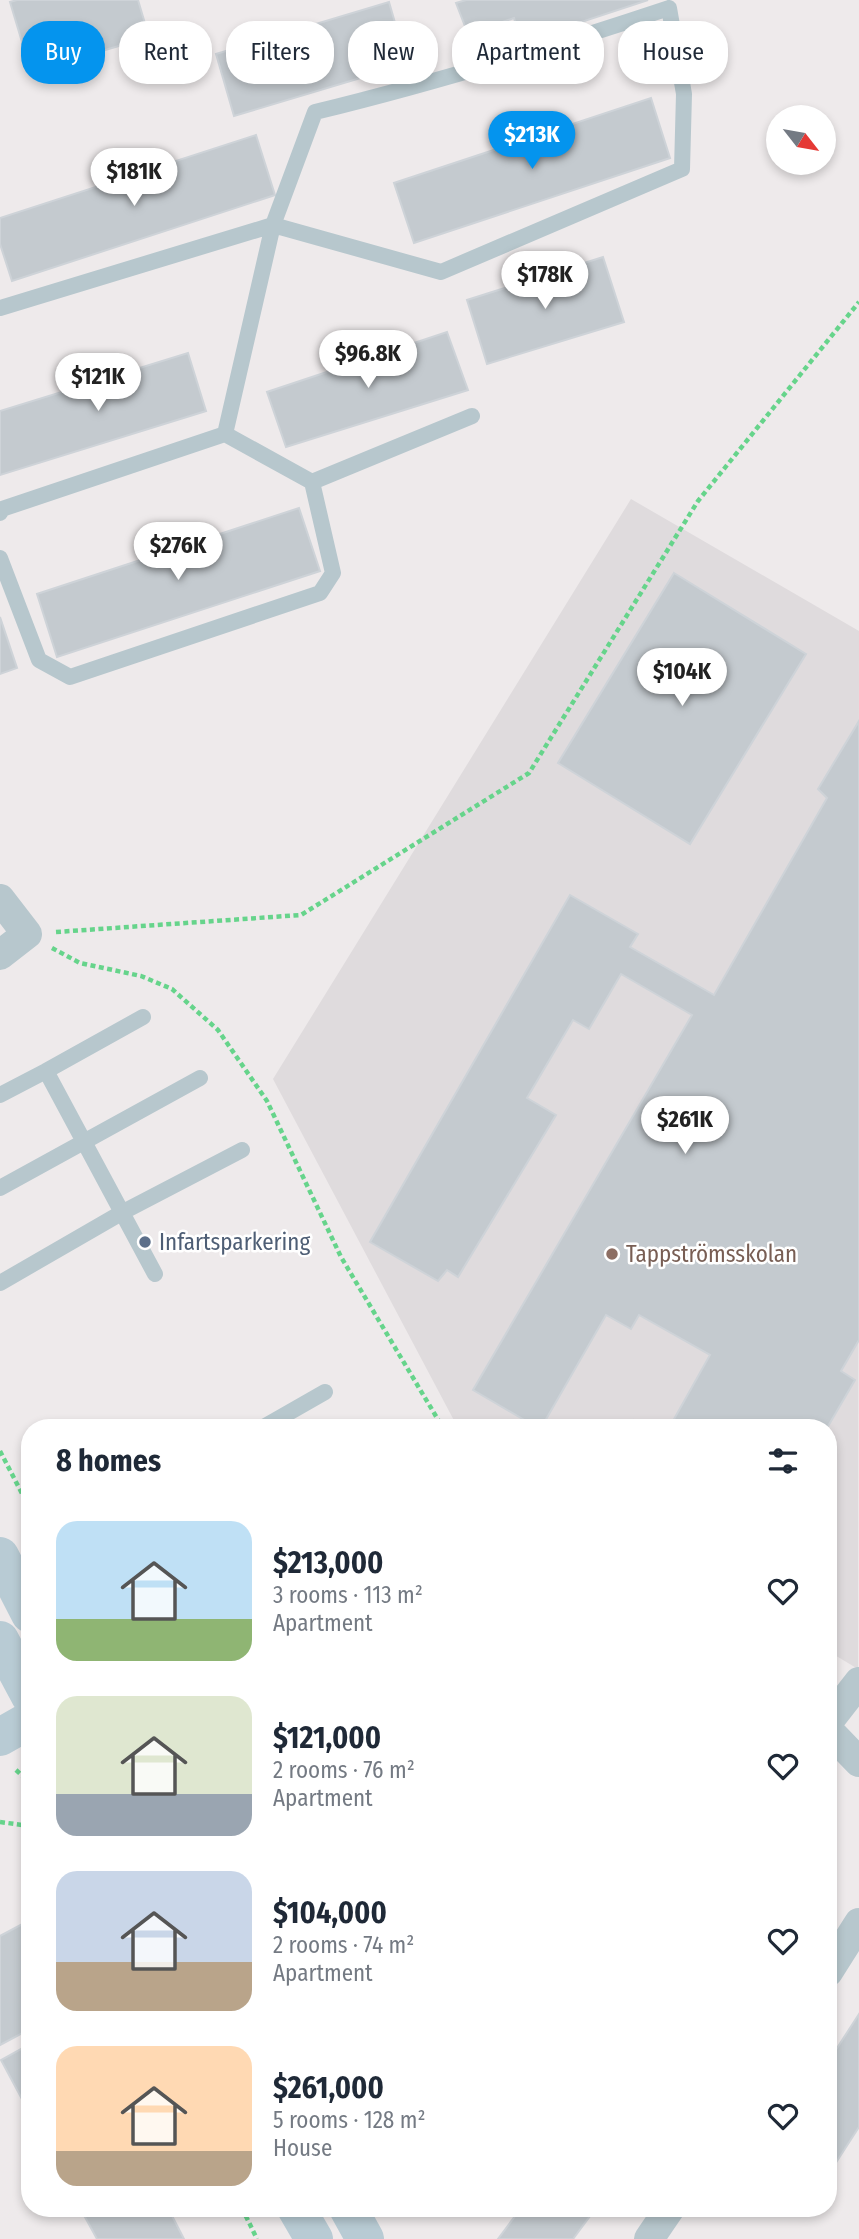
<!DOCTYPE html>
<meta charset="utf-8">
<style>
:root{--surface:#fff;--page:#f2f2f3;--text:#1f2937;--muted:#747a83;--accent:#0494ee}
body{margin:0;font-family:"Fira Sans Condensed",sans-serif;background:var(--page);color:var(--text);height:100vh;display:flex;flex-direction:column;font-size:26px;white-space:nowrap}
*{box-sizing:border-box;margin:0}
p{font-size:23px;color:var(--muted)}
.icon{flex:none;width:38px;height:38px;fill:none;stroke:currentColor;stroke-width:2;stroke-linecap:round;stroke-linejoin:round}
.map{position:relative;flex:1;overflow:hidden}
.sheet{position:absolute;left:21px;top:1419px;width:816px;height:798px;display:flex;flex-direction:column;background:var(--surface);border-radius:28px;box-shadow:0 4px 10px #0003}
.sheet>*{flex:none}
.guide{position:absolute;left:21px;top:21px;width:817px;height:63px;display:flex;gap:14px}
.needle{width:46px;rotate:121deg}
.buttons{position:absolute;left:766px;top:105px;display:grid;gap:14px}
.buttons a{display:grid;place-items:center;width:70px;height:70px;border-radius:50%;background:var(--surface);box-shadow:0 4px 10px #0003;font-size:35px}
.price{position:absolute;translate:-50% -60px;padding:0 16px;border-radius:24px;background:#fff;color:#222;font-size:23px;line-height:46px;filter:drop-shadow(0 2px 4px #0008)}
.price::after{content:'';position:absolute;left:50%;top:42px;width:21px;height:16px;margin-left:-10px;background:inherit;clip-path:polygon(0 0,100% 0,50% 100%)}
.price.on{background:var(--accent);color:#fff}
ul{padding:0;list-style:none}
li{display:flex;align-items:center;gap:21px;height:175px;padding:0 35px}
li span{display:grid;place-items:center;flex:none;width:196px;height:140px;border-radius:21px;color:#555}
li>.icon{margin-inline-start:auto}
span .icon{width:84px;height:84px;fill:#fffc;stroke-width:1}
li b{font-size:30px}
h2{display:flex;justify-content:space-between;align-items:center;height:84px;padding:0 35px;font-size:30px}
.pill{padding:0 24px;border-radius:28px;background:var(--surface);box-shadow:0 4px 10px #0003;font-size:24px;line-height:63px}
.pill.on{background:var(--accent);color:#fff}
.map>svg:first-child{display:block}
.education{fill:#dfdbdd}
.building{fill:#c4cacf;stroke:#ced3d8;stroke-width:2}
.lines{fill:none;stroke-linecap:round;stroke-linejoin:round}
.path{stroke:#66d48b;stroke-width:4.5;stroke-dasharray:5 3.5;stroke-linecap:butt}
.service{stroke:#b7c7cd;stroke-width:16}
.minor{stroke:#b7c7cd;stroke-width:30}
.secondary{stroke:#b8cbd4;stroke-width:38}
.service-dot{fill:#5c6f8a;stroke:#fff;stroke-width:2.5}
.education-dot{fill:#8d6e63;stroke:#fff;stroke-width:2.5}
.labels{text-anchor:middle;dominant-baseline:central;stroke-width:5;stroke-linejoin:round;paint-order:stroke}
.service-label{font-size:23px;fill:#4e5e75;stroke:#fff;text-anchor:start}
.education-label{font-size:23px;fill:#785e54;stroke:#fff;text-anchor:start}
</style>
<div class="map">
<svg width="859" height="2239" viewBox="0 0 859 2239">
<rect width="100%" height="100%" fill="#eeeaeb"/>
<path class="education" d="M631 499 859 631 858 1669 828 1651V1428H458L273 1079Z"/>
<path class="building" d="M17 0H138L149 37 31 72 10 2Z
M466 0H648L536 37 534 29 519 35 514 18 468 34 456 3Z
M389 2 407 64 234 116 216 54Z
M651 98 670 158 414 243 394 183Z
M256 135 275 195 12 281 0 244V218Z
M603 257 624 322 487 364 467 300Z
M447 332 468 390 286 447 267 392Z
M188 353 206 411 0 475V411Z
M299 508 320 571 57 657 37 594Z
M674 573 806 654 690 844 558 763Z
M0 617 17 668 0 674Z
M859 721V1340L841 1371 855 1380 827 1428H669L710 1355 639 1315 631 1329 606 1315 541 1428H538L473 1390 692 1015 621 974 589 1029 573 1020 527 1098 556 1115 458 1277 447 1270 438 1281 370 1242 570 895 638 934 630 947 714 995 827 798 818 789Z
M634 1420 661 1428H629Z
M30 1920V2029L0 2045V1936Z
M859 2014V2127L830 2172 828 2170V2062Z
M30 2044V2114L1 2060Z
M80 2208H168L184 2239H97Z
M521 2208H596L573 2239H498Z"/>
<g class="lines">
<path class="path" d="M56 932 301 915 529 773 698 501 859 302
M52 948 80 963 141 976 172 989 218 1030 267 1101 341 1257 443 1428
M0 1451 30 1509
M16 1770 29 1782 23 1824
M0 1822 30 1826
M242 2208 257 2239"/>
<path class="service" d="M0 308 273 225 441 272 682 169 684 94 669 8C552 47 434 83 315 112L273 225 225 434 2 509 0 513
M225 434 312 482 472 416
M0 558 39 660 70 677 320 593 333 573 312 482
M46 1071 143 1017
M0 1095 46 1071 155 1274
M0 1188 200 1078
M0 1283 123 1212 242 1150
M262 1428 325 1392"/>
<path class="minor" d="M0 899 27 934 0 955
M828 1718H831L859 1682
M828 1730 859 1762
M828 1972 859 1923
M649 2239 670 2208"/>
<path class="secondary" d="M0 1556 30 1614
M0 1640 30 1696
M0 1737 30 1720
M296 2208 314 2239
M348 2208 365 2239"/>
</g>
<circle class="service-dot" cx="145" cy="1242" r="7"/>
<circle class="education-dot" cx="612" cy="1254" r="7"/>
<g class="labels">
<g class="service-label">
<text x="159" y="1242">Infartsparkering</text>
</g>
<g class="education-label">
<text x="626" y="1254">Tappströmsskolan</text>
</g>
</g>
</svg>
<div class="buttons">
<a><svg class="needle" viewBox="-14 -14 28 28"><path d="M0-13l5 13h-10z" fill="#e53935"/><path d="M0 13l5-13h-10z" fill="#747a83"/></svg></a>
</div>
<b class="price on" style="left:532px;top:171px">$213K</b>
<b class="price" style="left:134px;top:208px">$181K</b>
<b class="price" style="left:545px;top:311px">$178K</b>
<b class="price" style="left:368px;top:390px">$96.8K</b>
<b class="price" style="left:98px;top:413px">$121K</b>
<b class="price" style="left:178px;top:582px">$276K</b>
<b class="price" style="left:682px;top:708px">$104K</b>
<b class="price" style="left:685px;top:1156px">$261K</b>
<div class="guide">
<a class="pill on">Buy</a>
<a class="pill">Rent</a>
<a class="pill">Filters</a>
<a class="pill">New</a>
<a class="pill">Apartment</a>
<a class="pill">House</a>
</div>
<section class="sheet">
<h2>8 homes<svg class="icon" aria-label="filters" viewBox="0 0 24 24"><path d="M4 7h16M4 17h16"/><circle cx="9" cy="7" r="2"/><circle cx="15" cy="17" r="2"/></svg></h2>
<ul>
<li><span style="background:linear-gradient(#bfe0f5 70%,#8fb573 0)"><svg class="icon" aria-label="home" viewBox="0 0 24 24"><path d="M3 11l9-7 9 7M6 9v11h12V9"/></svg></span><div><b>$213,000</b><p>3 rooms · 113 m²</p><p>Apartment</p></div><svg class="icon" aria-label="heart" viewBox="0 0 24 24"><path d="M12 20l-8-8c-3-5 5-10 8-4 3-6 11-1 8 4z"/></svg></li>
<li><span style="background:linear-gradient(#dfe7d0 70%,#9aa5b1 0)"><svg class="icon" aria-label="home" viewBox="0 0 24 24"><path d="M3 11l9-7 9 7M6 9v11h12V9"/></svg></span><div><b>$121,000</b><p>2 rooms · 76 m²</p><p>Apartment</p></div><svg class="icon" aria-label="heart" viewBox="0 0 24 24"><path d="M12 20l-8-8c-3-5 5-10 8-4 3-6 11-1 8 4z"/></svg></li>
<li><span style="background:linear-gradient(#c9d6e8 65%,#b9a48a 0)"><svg class="icon" aria-label="home" viewBox="0 0 24 24"><path d="M3 11l9-7 9 7M6 9v11h12V9"/></svg></span><div><b>$104,000</b><p>2 rooms · 74 m²</p><p>Apartment</p></div><svg class="icon" aria-label="heart" viewBox="0 0 24 24"><path d="M12 20l-8-8c-3-5 5-10 8-4 3-6 11-1 8 4z"/></svg></li>
<li><span style="background:linear-gradient(#ffd9b3 75%,#b9a48a 0)"><svg class="icon" aria-label="home" viewBox="0 0 24 24"><path d="M3 11l9-7 9 7M6 9v11h12V9"/></svg></span><div><b>$261,000</b><p>5 rooms · 128 m²</p><p>House</p></div><svg class="icon" aria-label="heart" viewBox="0 0 24 24"><path d="M12 20l-8-8c-3-5 5-10 8-4 3-6 11-1 8 4z"/></svg></li>
</ul>
</section>
</div>
